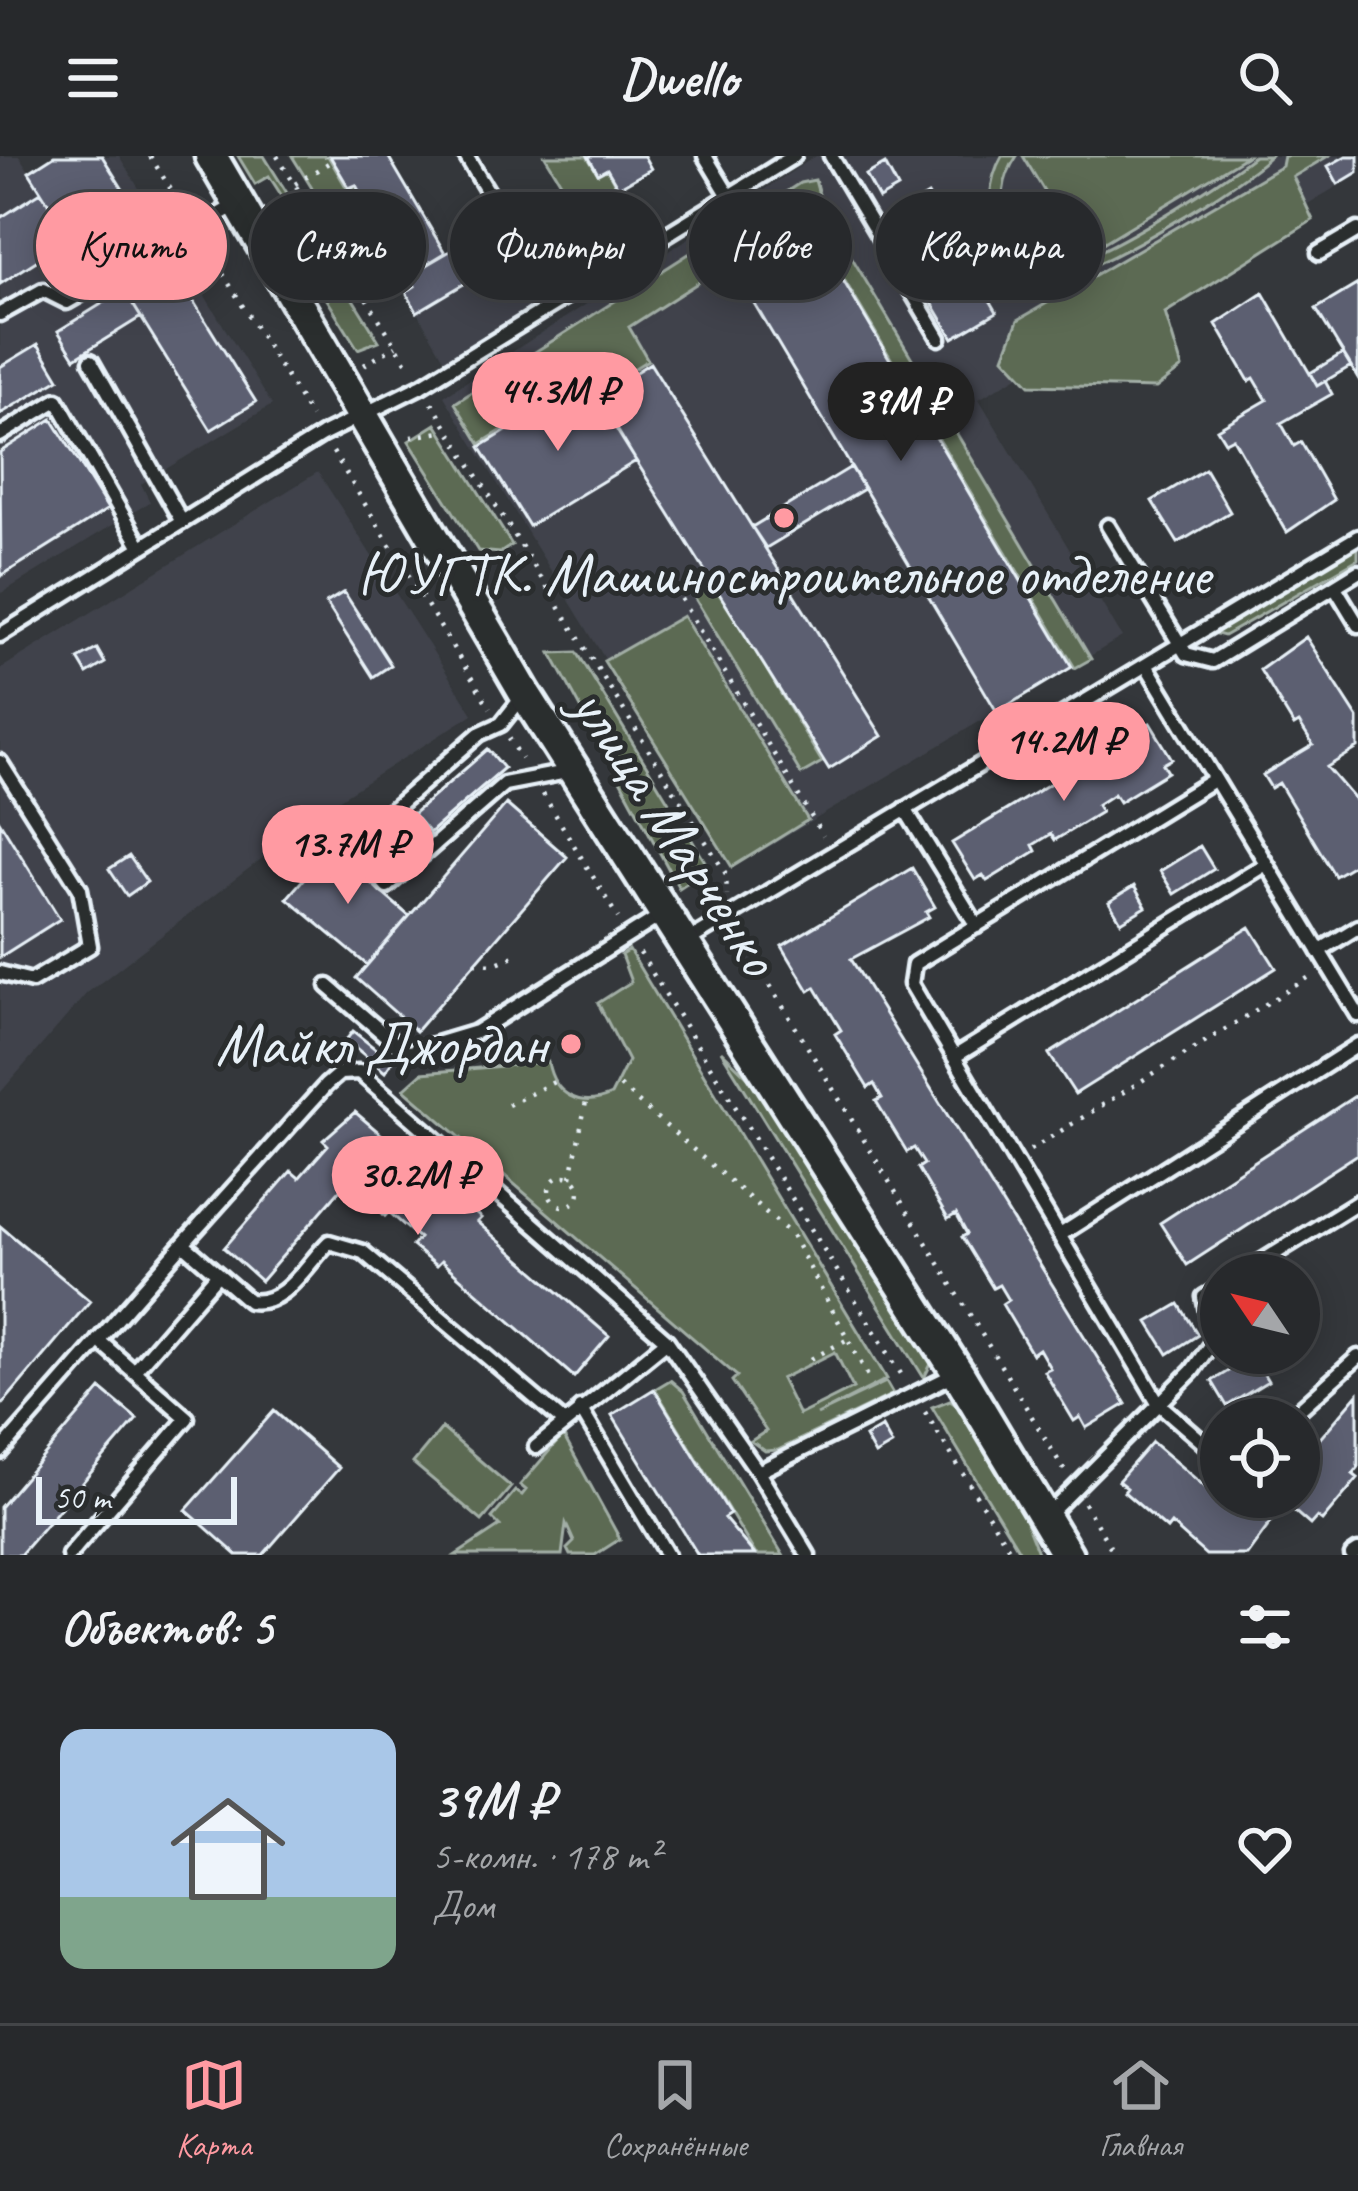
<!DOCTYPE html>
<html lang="ru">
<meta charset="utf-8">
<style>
:root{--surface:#27292c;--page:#2f3134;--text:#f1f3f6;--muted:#a4a6a9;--line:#434548;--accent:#ff9aa2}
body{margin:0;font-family:Caveat,sans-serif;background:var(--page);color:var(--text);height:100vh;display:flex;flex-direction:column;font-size:45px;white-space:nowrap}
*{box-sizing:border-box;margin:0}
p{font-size:39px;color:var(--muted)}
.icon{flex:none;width:66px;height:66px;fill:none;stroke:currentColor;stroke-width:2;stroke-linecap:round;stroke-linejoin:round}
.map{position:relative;height:1399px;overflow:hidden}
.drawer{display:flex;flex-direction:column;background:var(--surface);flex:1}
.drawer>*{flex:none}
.top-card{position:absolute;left:36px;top:36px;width:1287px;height:108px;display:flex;gap:24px}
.needle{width:78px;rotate:305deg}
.controls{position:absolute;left:1200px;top:1098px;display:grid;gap:24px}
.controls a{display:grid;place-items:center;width:120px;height:120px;border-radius:50%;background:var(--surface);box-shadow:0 6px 30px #0003,0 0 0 3px var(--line);font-size:60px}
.scale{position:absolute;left:36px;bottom:30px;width:201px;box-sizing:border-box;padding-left:12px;border:6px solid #e8f1f8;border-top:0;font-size:33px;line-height:42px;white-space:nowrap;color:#e8f1f8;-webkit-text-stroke:9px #2a2d2e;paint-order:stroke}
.price{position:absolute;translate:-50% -102px;padding:0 27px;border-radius:42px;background:var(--accent);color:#111;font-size:39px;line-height:78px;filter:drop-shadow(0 3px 6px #0008)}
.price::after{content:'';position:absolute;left:50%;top:72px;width:36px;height:27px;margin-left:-18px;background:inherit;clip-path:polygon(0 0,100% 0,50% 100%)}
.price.selected{background:#222;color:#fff}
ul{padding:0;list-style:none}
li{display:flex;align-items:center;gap:36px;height:300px;padding:0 60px}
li+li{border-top:3px solid var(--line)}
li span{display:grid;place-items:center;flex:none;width:336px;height:240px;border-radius:24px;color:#555}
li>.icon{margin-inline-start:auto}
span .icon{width:144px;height:144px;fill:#fffc;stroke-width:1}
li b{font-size:51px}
h2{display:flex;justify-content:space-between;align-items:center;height:144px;padding:0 60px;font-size:51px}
.pill{padding:0 42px;border-radius:54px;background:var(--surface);box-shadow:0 6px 30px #0003,0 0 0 3px var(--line);font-size:42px;line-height:108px}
.pill.selected{background:var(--accent);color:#111}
header{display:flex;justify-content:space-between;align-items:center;height:156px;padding:0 60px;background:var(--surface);font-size:54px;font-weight:600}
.menu{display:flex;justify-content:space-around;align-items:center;height:168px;border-top:3px solid var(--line);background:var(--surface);font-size:33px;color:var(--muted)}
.menu a{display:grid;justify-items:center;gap:6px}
.menu .selected{color:var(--accent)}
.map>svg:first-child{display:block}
.built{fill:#40434b}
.green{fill:#5c6b53;stroke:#a2aea6;stroke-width:3;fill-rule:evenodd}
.building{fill:#5c5f71;stroke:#e8f1f8;stroke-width:3}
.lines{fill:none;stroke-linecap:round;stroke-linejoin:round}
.service-casing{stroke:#e8f1f8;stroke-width:21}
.tertiary-casing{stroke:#e8f1f8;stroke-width:39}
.path{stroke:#e8f1f8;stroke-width:4.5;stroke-dasharray:3 9;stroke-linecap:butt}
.service{stroke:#2a2d2e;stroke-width:12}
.tertiary{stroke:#2a2d2e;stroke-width:30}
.poi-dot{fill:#ff9aa2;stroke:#2a2d2e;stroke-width:4.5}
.labels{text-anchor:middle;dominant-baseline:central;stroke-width:10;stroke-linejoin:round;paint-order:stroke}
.poi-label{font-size:60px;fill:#e8f1f8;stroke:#2a2d2e}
.street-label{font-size:60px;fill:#e8f1f8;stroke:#2a2d2e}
</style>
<header><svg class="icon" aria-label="menu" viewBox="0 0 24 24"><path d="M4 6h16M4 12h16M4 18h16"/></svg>Dwello<svg class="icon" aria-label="search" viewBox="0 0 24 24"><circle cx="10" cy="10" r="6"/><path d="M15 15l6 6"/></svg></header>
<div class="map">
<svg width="1358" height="1399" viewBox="0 0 1358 1399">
<rect width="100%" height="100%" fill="#34373b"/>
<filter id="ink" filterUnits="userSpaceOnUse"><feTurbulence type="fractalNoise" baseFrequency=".00833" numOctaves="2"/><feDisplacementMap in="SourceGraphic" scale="24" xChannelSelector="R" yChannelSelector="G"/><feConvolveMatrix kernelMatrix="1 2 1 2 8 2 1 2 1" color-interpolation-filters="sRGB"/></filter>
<g filter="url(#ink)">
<path class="built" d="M0 0H19L29 15 54 0H119L272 249 141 328 150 346 0 438Z
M816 0H1358V18L979 243 1122 481 733 712 444 240Z
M497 67 543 146 445 204 399 125Z
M318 316 473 558 338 644 87 837 0 937V513Z"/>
<path class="green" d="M238 0H264L379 185 358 193 326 142 340 132 321 103 307 111 276 61 289 51 269 20 255 28Z
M292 0H328L348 34 356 30 373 61 368 65 396 112 402 110 408 121 388 133 372 129Z
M545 0H587L598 18 607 13 618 34 579 56Z
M1002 0H1017C1002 22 998 47 1011 71 1024 93 1049 106 1074 104 1107 100 1224 23 1254 0H1270C1246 25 1103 114 1071 116 1043 118 1015 104 1001 79 986 54 988 25 1002 0Z
M1023 0H1247L1083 99Z
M1284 0H1328L1293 21 1313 64 1165 157 1182 212 1156 232 1030 229 1004 201 1018 164 1282 10Z
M815 24 823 53 1091 503 1075 512 805 58 629 171 648 204 597 235 587 221 480 288 455 247 800 27Z
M436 268 512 389 500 397 478 395 409 285Z
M1358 383V403L1224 480 1202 474Z
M714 426 822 606 801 618 693 439Z
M683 460 808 664 732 711 604 505Z
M577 496 709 712 679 732 551 497Z
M629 794 887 1223 817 1259 886 1226 893 1238 778 1294 765 1295 751 1285 766 1275 732 1225 737 1220 404 933 422 917 548 906C554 939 580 953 611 939L628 905 598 847 631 826 621 799ZM835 1196 853 1232 799 1259 781 1223Z
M721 895 753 926 914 1171 932 1206 924 1222Z
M670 1224 683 1235 783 1399H756L655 1233Z
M950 1244 963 1252 1016 1341 1039 1399H1022L932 1251Z
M442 1272 511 1331 482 1365 413 1307Z
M563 1279 620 1383 595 1399H570L567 1393 574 1386 566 1368 562 1399H456L500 1370 492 1362 515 1335 522 1339 526 1334 520 1329Z"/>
<path class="building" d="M54 0H102L154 83 94 120 29 16Z
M330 0H388L445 97 409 119 402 108 397 111 356 29 349 32Z
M588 0H644L651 13 618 32 607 13 598 18Z
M1346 0H1358V16L1338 28 1328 10Z
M885 8 898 32 879 43 866 19Z
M41 36 71 83 0 128V62Z
M928 39 997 156 953 182 884 66Z
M805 60 1072 511 997 556 729 105Z
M491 71 509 101 417 156 406 136 415 130 409 119Z
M169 106 256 246 211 274 124 134Z
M1358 128V222L1316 153Z
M124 134 141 161 75 202 58 175Z
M1263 137 1317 230 1325 225 1332 238 1281 267 1294 290 1301 286 1334 344 1287 376 1233 282 1225 286 1217 273 1267 244 1254 222 1249 225 1216 168Z
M38 188 59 223 0 258V211Z
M1343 197 1351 210 1317 230 1310 217Z
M650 207 882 580 829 613 596 241Z
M588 225 636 305 529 370 480 291Z
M52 263 108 353 1 420 0 296Z
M851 311 864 333 766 392 752 371Z
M1205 313 1230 356 1178 387 1152 345Z
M344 436 391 509 373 521 326 447Z
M1306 481 1358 562V592L1327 611 1358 647 1357 707 1335 720 1279 627 1271 632 1263 619 1313 589 1299 567 1294 570 1260 514Z
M97 493 105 507 87 518 78 503Z
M1150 567 1172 603 1163 608 1168 616 1119 646 1114 638 1097 649 1101 656 1055 684 1051 678 1033 689 1036 695 987 725 983 719 975 724 952 687Z
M488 593 504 612 429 677 413 658Z
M506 648 567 701 416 875 356 822Z
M412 657 430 678 417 689 399 668Z
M0 666 60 763 0 801Z
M400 669 416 688 371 727 355 708Z
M1200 690 1214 713 1174 738 1160 715Z
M330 692 409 760 367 809 287 742Z
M129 700 147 726 127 740 109 713Z
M912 712 935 751 926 756 929 761 851 803 1126 1248 1086 1272 1080 1261 1074 1265 1044 1215 1050 1212 1039 1193 1032 1198 1002 1148 1008 1144 999 1129 993 1132 962 1081 967 1078 956 1058 948 1063 918 1012 924 1008 914 992 907 996 876 945 882 942 874 928 868 932 835 878 841 874 815 831 809 835 782 790Z
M1134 730 1146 751 1121 766 1109 746Z
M1250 771 1276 812 1075 938 1049 898Z
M353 875 392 906 385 916 346 884Z
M1358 938V998L1187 1109 1160 1067Z
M355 956 409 1002 404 1008 449 1048 456 1041 481 1062 477 1066 609 1180 574 1221 441 1105 436 1110 412 1090 419 1082 389 1056 385 1060 350 1022 261 1125 224 1092 291 1015 299 1022 328 989 323 984Z
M0 1070 90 1145 0 1251Z
M1179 1148 1198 1179 1168 1198 1148 1166Z
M1253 1200 1268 1225 1227 1250 1212 1225Z
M101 1233 137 1263 20 1399H0V1351Z
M654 1233 730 1358 724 1362 755 1399H698L612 1259Z
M1358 1238V1312L1353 1318 1358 1322 1322 1365 1317 1361 1310 1369 1285 1347 1247 1399H1206L1171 1368 1167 1373 1124 1336 1127 1332 1118 1325 1152 1286 1224 1347 1229 1341H1299V1307Z
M274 1255 339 1312 263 1399H237L186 1354Z
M882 1271 892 1289 875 1299 865 1281Z"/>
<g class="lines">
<g class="service-casing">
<path id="service" d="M466 0 556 147
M705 0 729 40
M831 0 939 182
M1319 97 1358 74
M0 158 43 134 67 146 239 47
M91 205 182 366
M0 279 57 244 141 391
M1108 370 1186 498 1213 505 1358 416
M1335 431 1358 469
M0 479 322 279 421 230 794 0
M1146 509 1358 859
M0 606 80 733 90 790 32 825 0 817
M1215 623 914 808 911 828 1159 1248 1221 1302
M905 653 977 770
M362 702 352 689 479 578 501 568 524 539
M378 720 387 730 504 628 572 615
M684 787 1358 381
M1319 795 1358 771
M328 830 406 897 476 876 663 758
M954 901 1266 708
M1060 1079 1358 889
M1240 1119 1358 1046
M134 1215 218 1118
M580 1252 667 1399
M1289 1263 1358 1201
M564 1266 363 1096 329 1086C306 1108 285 1151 249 1145L183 1088 326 929 340 917 359 916 667 1185 758 1316 808 1399
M536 1291 667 1185
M0 1296 183 1088
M758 1316 957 1217
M1046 1361 1192 1215 1213 1185 1204 1141 1221 1131
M69 1399 187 1262 98 1184
M1352 1399 1358 1395"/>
</g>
<g class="tertiary-casing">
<path id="tertiary" d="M211 0 525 538 958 1217 1067 1399"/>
</g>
<path class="path" d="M150 0 185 56
M277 0 410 212
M295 28 330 6 326 0
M204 87 311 261
M338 98 374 75 368 65
M364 209 396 190
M432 247 726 718 727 739
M411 281 446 275
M333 296 490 552
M681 443 823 680
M509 582 522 603
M543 638 618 762
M739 778 1066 1317
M640 797 903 1221
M475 807 494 808 519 798
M561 898 578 879
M620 930 792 1079 869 1222
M508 949 554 926
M1030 994 1311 820
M549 1035a15 15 0 1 1 30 0a15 15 0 1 1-30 0Z
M571 1021 586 946
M811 1203 848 1183
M925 1256 1013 1399
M1084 1347 1115 1399"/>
<use href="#service" class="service"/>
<use href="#tertiary" class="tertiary"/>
</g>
</g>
<g class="poi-dot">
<circle cx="784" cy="362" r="12"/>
<circle cx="571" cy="888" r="12"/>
</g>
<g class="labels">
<g class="poi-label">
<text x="784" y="418">ЮУГТК. Машиностроительное отделение</text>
<text x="547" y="888" text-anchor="end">Майкл Джордан</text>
</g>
<g class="street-label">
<text transform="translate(676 675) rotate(57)">улица Марченко</text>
</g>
</g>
</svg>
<div class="controls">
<a><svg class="needle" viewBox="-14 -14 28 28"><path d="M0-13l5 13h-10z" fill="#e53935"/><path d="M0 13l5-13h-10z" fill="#a4a6a9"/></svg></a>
<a><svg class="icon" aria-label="locate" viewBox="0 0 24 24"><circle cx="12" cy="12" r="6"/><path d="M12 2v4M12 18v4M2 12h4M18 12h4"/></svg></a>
</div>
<div class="scale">50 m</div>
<b class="price" style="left:558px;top:298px">44.3M ₽</b>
<b class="price selected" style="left:901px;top:308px">39M ₽</b>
<b class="price" style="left:1064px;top:648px">14.2M ₽</b>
<b class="price" style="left:348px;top:751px">13.7M ₽</b>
<b class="price" style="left:418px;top:1082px">30.2M ₽</b>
<div class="top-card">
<a class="pill selected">Купить</a>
<a class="pill">Снять</a>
<a class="pill">Фильтры</a>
<a class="pill">Новое</a>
<a class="pill">Квартира</a>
</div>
</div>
<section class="drawer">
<h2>Объектов: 5<svg class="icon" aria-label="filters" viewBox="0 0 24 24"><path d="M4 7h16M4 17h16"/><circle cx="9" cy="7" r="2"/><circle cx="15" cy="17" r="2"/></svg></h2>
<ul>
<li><span style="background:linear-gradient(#a9c7e8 70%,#7fa58c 0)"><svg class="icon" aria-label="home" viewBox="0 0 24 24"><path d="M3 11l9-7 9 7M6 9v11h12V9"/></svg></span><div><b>39M ₽</b><p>5-комн. · 178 m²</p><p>Дом</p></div><svg class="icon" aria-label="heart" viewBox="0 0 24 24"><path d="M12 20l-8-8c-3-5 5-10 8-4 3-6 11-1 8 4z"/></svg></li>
</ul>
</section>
<nav class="menu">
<a class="selected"><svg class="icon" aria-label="map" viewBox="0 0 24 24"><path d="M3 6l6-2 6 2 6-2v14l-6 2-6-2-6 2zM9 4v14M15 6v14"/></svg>Карта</a>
<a><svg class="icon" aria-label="saved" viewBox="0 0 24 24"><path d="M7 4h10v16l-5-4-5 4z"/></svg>Сохранённые</a>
<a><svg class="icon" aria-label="home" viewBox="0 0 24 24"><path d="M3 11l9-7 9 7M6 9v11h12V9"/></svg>Главная</a>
</nav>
